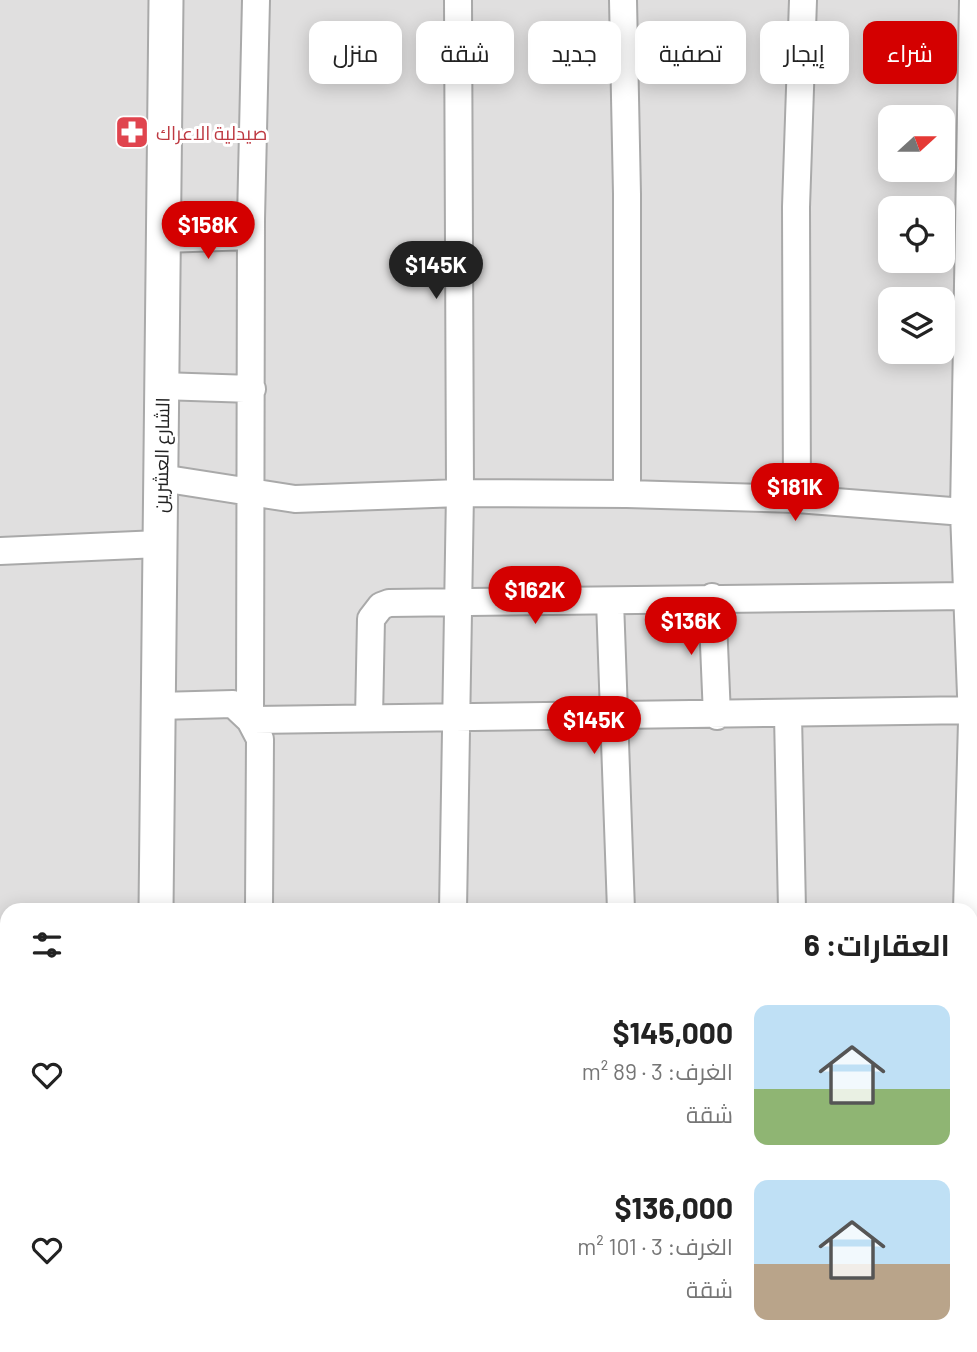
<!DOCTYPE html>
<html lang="ar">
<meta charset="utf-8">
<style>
:root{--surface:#fff;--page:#f2f2f2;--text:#222;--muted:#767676;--accent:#d40000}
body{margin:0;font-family:Barlow,Cairo,sans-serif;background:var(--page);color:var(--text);direction:rtl;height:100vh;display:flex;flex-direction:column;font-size:26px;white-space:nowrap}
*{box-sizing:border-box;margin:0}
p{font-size:23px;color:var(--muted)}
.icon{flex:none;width:38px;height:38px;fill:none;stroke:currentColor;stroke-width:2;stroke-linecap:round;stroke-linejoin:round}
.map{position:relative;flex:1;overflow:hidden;direction:ltr}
.side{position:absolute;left:0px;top:903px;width:978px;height:450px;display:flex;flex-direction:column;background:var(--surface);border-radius:21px 21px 0 0;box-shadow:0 4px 18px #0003;direction:rtl}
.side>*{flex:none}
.hud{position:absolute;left:21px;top:21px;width:936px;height:63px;direction:rtl;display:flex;gap:14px}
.needle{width:46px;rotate:69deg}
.buttons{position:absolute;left:878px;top:105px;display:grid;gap:14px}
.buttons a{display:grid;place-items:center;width:77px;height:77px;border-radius:14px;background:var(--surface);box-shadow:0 4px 18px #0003;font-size:35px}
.price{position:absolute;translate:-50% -60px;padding:0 16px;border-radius:24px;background:var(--accent);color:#fff;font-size:23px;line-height:46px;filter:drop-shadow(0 2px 4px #0008)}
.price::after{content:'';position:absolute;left:50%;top:42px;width:21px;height:16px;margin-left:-10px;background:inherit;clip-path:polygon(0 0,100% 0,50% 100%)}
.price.selected{background:#222;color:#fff}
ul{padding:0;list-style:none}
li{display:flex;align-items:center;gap:21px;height:175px;padding:0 28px}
li span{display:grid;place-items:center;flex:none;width:196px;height:140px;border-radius:14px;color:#555}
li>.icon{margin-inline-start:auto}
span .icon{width:84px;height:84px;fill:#fffc;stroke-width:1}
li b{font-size:30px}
h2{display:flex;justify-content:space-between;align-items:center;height:84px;padding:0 28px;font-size:30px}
.tag{padding:0 24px;border-radius:14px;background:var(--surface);box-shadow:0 4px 18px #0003;font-size:24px;line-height:63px}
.tag.selected{background:var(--accent);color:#fff}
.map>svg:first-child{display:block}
.residential{fill:#e0dfdf;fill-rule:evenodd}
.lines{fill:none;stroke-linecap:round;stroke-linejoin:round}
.minor-casing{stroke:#a9a9a9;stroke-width:30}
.tertiary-casing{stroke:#a9a9a9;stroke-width:37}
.minor{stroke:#fff;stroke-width:26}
.tertiary{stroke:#fff;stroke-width:33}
.labels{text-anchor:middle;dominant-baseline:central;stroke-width:6;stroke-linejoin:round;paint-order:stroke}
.health-label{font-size:19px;fill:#be3a42;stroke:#fff;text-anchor:start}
.street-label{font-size:19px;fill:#222;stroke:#fff}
</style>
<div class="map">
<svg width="977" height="1352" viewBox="0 0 977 1352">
<rect width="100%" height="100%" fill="#f2efe9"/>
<path class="residential" d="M0 0H977V1352H0ZM891 117H943V170H891ZM891 208H943V261H891ZM891 299H943V352H891ZM7 910H971V1346H7Z"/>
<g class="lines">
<g class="minor-casing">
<path id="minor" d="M256 0 251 219 250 720 260 739 259 910
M623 0 627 194V494
M163 239 251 236
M161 386 252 389
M161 478 295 499 460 493 627 494 797 499 964 512
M797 499 796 207 803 0
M0 551 159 544
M712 597 717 716
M610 601 621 910
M158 706 233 704 250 720 977 710
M788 715 792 910
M369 718 371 619 381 606 389 603 967 596
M453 910 460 493 458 0
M967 910 972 721 964 512 973 0
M0 1129H7
M0 1231H7
M971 1325H977
M353 1346V1352
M36 1352V1346
M538 1352V1346
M707 1352V1346
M879 1352V1346"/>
</g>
<g class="tertiary-casing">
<path id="tertiary" d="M156 910 166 0
M151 1352V1346"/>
</g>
<use href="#minor" class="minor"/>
<use href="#tertiary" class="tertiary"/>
</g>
<defs>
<g id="pharmacy-square" transform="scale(1.75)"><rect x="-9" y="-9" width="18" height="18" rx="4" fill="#e0444e" stroke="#fff"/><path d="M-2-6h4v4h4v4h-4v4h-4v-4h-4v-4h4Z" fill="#fff"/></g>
</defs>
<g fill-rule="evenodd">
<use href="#pharmacy-square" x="132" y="132"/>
</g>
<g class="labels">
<g class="health-label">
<text x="156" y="132">صيدلية الاعراك</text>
</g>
<g class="street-label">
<text transform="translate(161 455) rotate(-89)">الشارع العشرين</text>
</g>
</g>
</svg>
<div class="buttons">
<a><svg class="needle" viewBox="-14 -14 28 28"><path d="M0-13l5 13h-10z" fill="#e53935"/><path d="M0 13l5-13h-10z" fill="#767676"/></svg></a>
<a><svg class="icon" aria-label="locate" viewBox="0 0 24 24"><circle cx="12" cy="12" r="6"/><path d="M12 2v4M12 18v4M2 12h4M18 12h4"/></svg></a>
<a><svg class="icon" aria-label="layers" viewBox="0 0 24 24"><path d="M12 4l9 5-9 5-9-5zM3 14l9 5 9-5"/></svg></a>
</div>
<b class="price" style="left:208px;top:261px">$158K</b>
<b class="price selected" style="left:436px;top:301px">$145K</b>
<b class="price" style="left:795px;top:523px">$181K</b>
<b class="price" style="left:535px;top:626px">$162K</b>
<b class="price" style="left:691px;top:657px">$136K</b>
<b class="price" style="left:594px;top:756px">$145K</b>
<div class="hud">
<a class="tag selected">شراء</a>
<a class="tag">إيجار</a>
<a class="tag">تصفية</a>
<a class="tag">جديد</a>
<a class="tag">شقة</a>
<a class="tag">منزل</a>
</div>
<section class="side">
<h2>العقارات: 6<svg class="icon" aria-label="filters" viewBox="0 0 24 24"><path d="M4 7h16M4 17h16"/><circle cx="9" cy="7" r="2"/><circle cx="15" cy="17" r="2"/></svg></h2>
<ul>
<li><span style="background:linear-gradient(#bfe0f5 60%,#8fb573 0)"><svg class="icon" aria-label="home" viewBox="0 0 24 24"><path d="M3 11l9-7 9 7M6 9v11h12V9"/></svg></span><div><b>$145,000</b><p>الغرف: 3 · 89 m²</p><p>شقة</p></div><svg class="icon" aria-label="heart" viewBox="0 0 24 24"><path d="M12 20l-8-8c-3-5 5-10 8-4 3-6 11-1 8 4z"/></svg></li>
<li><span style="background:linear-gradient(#bfe0f5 60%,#b9a48a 0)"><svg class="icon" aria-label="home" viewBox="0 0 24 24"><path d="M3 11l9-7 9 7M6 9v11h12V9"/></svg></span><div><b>$136,000</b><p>الغرف: 3 · 101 m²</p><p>شقة</p></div><svg class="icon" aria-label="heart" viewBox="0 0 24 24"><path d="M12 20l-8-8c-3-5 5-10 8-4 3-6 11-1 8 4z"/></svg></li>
</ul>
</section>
</div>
